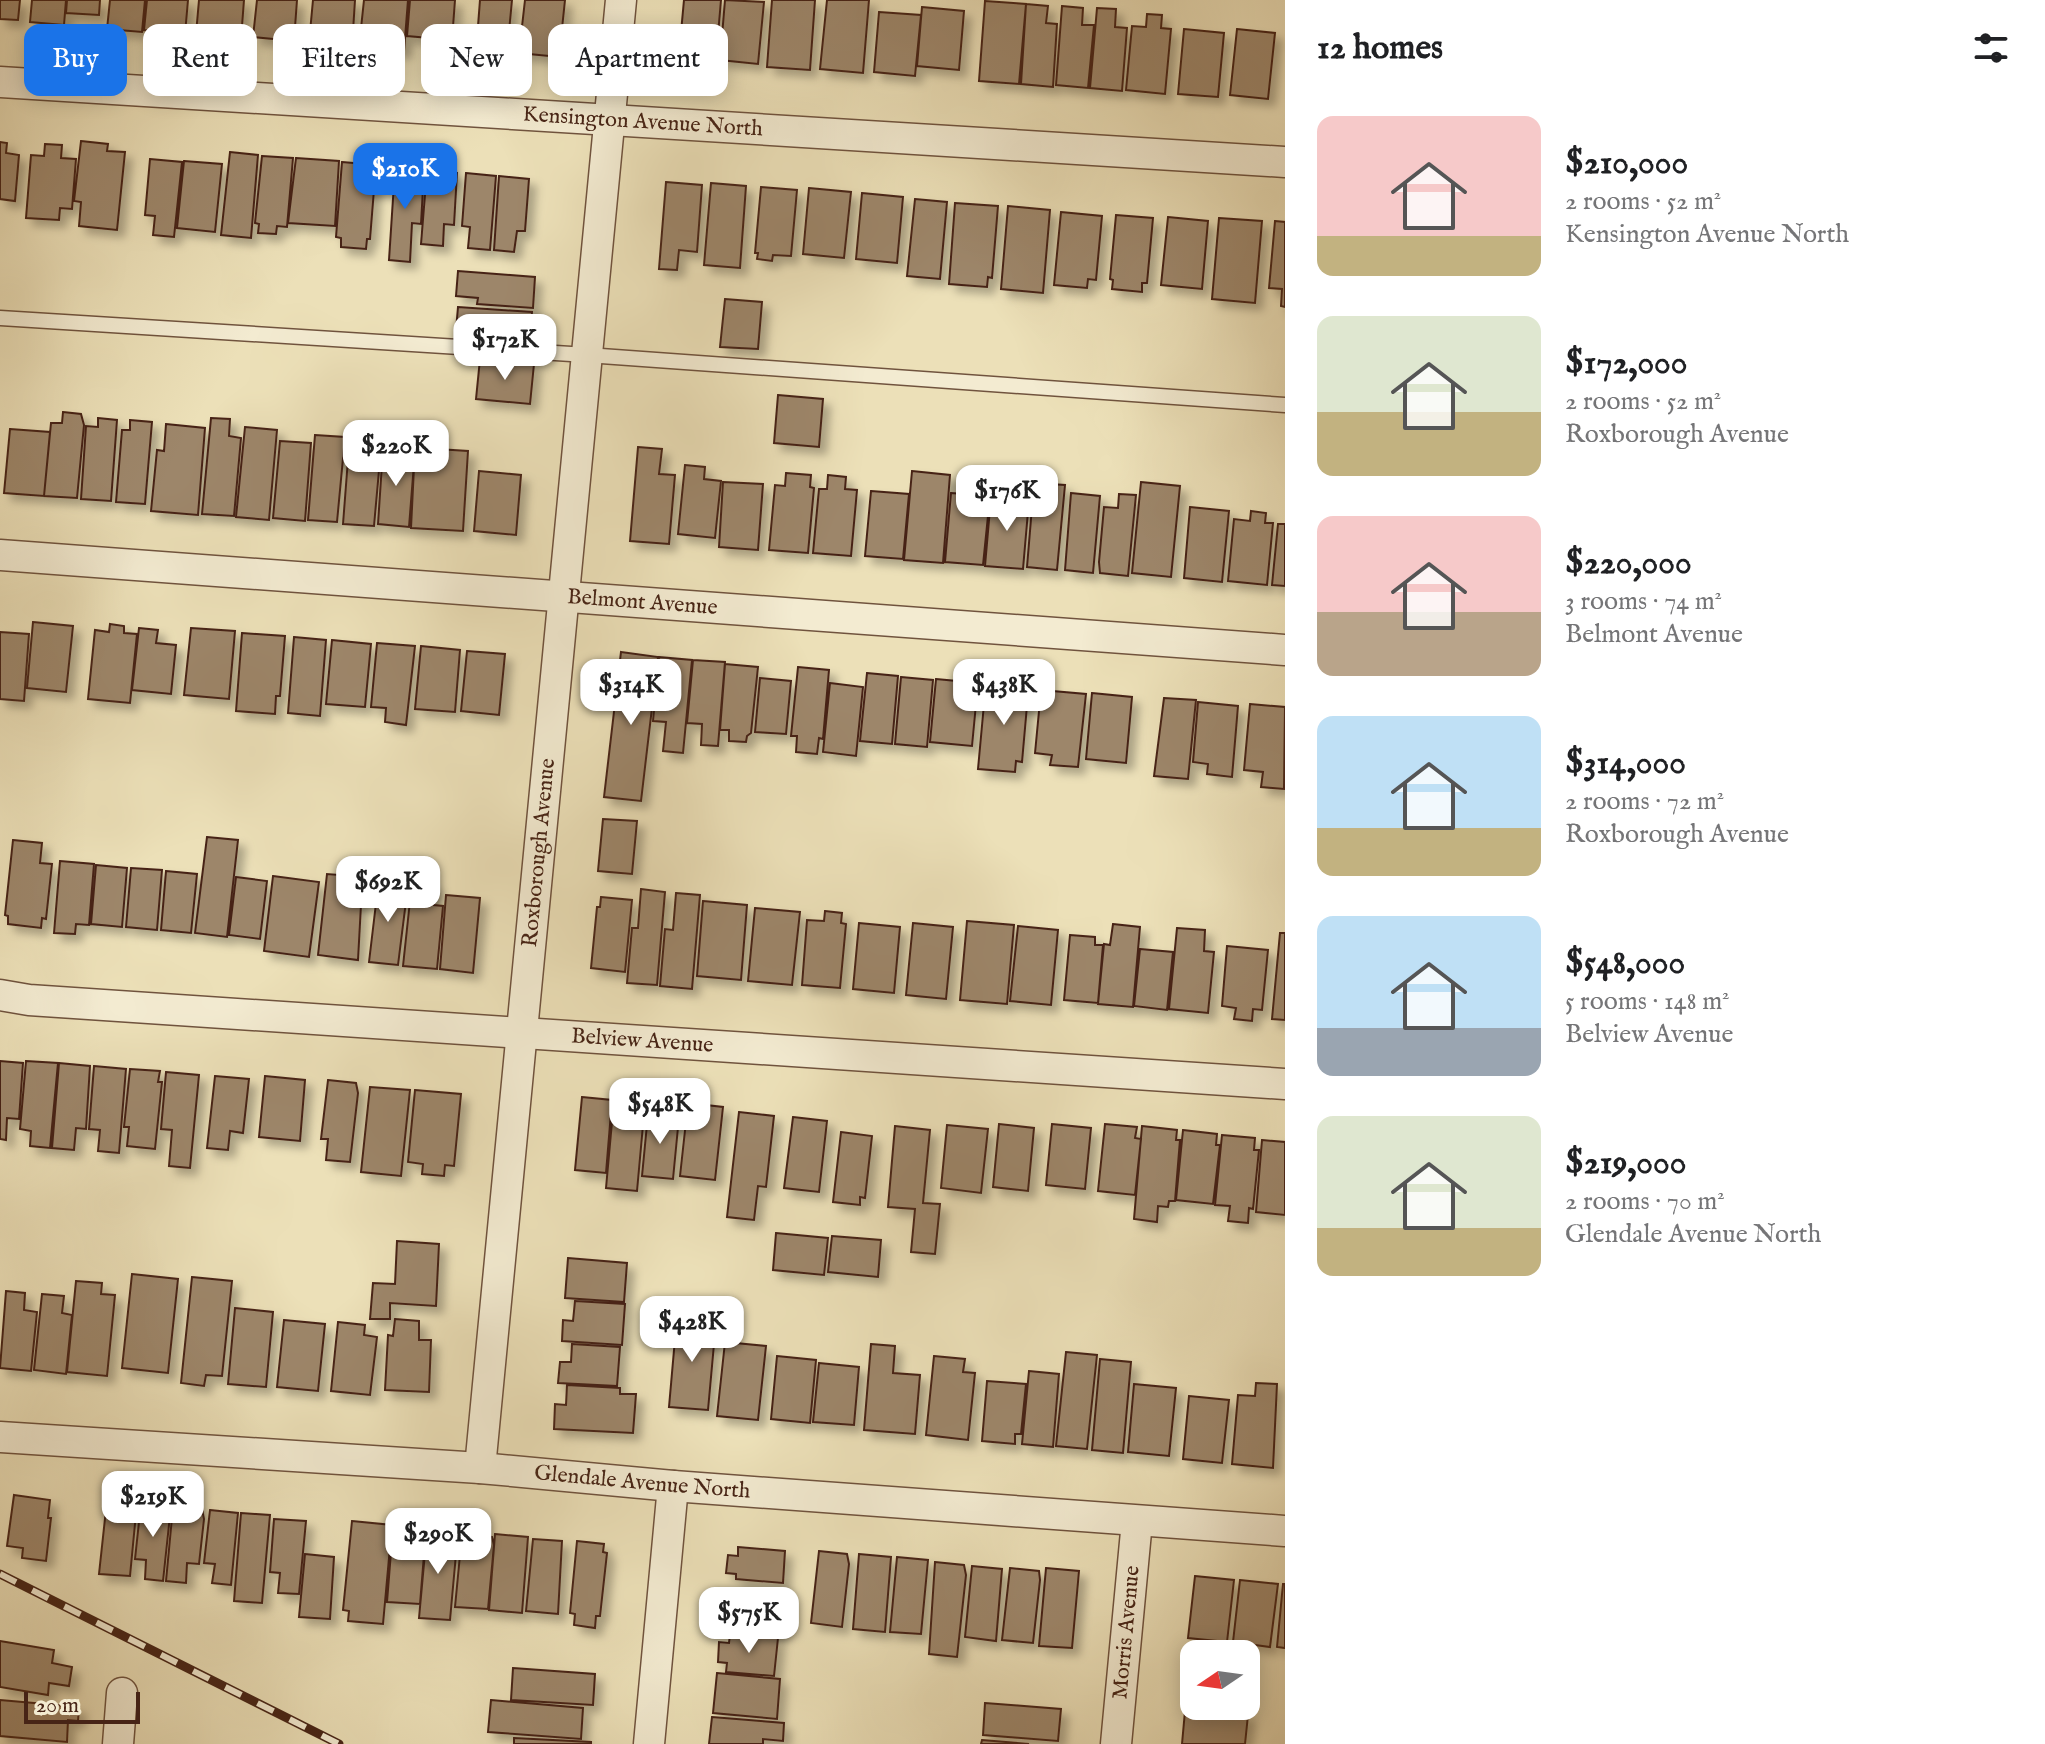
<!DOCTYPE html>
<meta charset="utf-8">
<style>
:root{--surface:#fff;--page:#f2f2f2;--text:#202124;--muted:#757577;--accent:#1a73e8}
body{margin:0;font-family:"IM FELL English",serif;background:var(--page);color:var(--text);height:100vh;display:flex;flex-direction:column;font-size:30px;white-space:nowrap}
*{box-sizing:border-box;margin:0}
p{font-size:26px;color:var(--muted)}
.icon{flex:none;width:44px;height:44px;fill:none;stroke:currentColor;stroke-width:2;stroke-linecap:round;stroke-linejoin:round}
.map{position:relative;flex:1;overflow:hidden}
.drawer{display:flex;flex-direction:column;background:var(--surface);width:760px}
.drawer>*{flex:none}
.top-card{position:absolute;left:24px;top:24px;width:760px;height:72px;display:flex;gap:16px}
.needle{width:52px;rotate:257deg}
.buttons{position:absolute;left:1180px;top:1640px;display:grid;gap:16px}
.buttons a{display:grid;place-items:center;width:80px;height:80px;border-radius:16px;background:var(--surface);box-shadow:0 4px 20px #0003;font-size:40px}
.scale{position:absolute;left:24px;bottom:20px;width:116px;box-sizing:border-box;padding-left:8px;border:4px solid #472416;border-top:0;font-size:22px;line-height:28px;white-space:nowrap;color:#472416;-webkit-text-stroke:6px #f3ebd1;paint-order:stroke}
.price{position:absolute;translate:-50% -68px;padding:0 18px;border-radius:16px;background:#fff;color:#222;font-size:26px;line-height:52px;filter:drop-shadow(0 2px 4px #0008)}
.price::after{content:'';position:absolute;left:50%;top:48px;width:24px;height:18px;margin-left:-12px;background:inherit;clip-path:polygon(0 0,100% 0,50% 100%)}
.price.current{background:var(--accent);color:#fff}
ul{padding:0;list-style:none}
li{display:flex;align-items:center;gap:24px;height:200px;padding:0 32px}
li span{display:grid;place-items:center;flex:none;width:224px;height:160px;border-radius:16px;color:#555}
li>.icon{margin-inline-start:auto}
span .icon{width:96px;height:96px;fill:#fffc;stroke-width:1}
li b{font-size:34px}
h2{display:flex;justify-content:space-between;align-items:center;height:96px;padding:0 32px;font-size:34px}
.tag{padding:0 28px;border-radius:16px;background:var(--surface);box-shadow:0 4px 20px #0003;font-size:28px;line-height:72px}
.tag.current{background:var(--accent);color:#fff}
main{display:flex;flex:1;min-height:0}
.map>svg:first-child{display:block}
.building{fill:#9d866a;stroke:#472416;stroke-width:2;filter:url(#shadow)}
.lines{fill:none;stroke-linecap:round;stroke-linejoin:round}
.lane-casing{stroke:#70533e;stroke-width:17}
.street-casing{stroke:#70533e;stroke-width:33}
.lane{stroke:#f3ebd1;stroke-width:14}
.street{stroke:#f3ebd1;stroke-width:30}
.rail-casing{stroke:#472416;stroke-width:9}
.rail{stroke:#f3ebd1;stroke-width:6;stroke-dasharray:18;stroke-linecap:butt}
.labels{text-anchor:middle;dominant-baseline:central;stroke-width:7;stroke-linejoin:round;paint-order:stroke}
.street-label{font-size:22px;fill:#472416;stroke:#f3ebd1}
</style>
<main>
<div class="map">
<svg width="1285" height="1744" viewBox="0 0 1285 1744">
<defs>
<filter id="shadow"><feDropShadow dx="7" dy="7" stdDeviation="4" flood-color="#0004"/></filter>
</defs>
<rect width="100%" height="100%" fill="#ece0b8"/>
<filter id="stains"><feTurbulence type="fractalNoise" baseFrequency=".0025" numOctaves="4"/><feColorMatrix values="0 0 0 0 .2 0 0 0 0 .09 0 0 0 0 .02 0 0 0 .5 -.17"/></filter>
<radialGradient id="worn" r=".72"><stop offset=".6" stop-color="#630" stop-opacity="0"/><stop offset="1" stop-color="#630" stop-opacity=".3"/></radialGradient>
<path class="building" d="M0 0H20L18 20 0 19Z
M32 0H66L64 25 30 22Z
M67 0H100L99 15 66 13Z
M110 0H145L142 32 107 29Z
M147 0H188L185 34 144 30Z
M199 0H244L242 26 228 25V36L196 34Z
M257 0H297L294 41 253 37Z
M313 0H355L352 47 309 43Z
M364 0H408L404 51 359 47Z
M410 0H455L452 40 407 36Z
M480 0H512L508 42 477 39Z
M525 0H565L559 57 519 53Z
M684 0H721L716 58 679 54Z
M725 0 764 2 758 64 720 60Z
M772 0H815L810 70 767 67Z
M827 0H869L863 73 820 69Z
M985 1 1026 4 1019 84 979 81Z
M1026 4 1048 6 1046 23 1057 24 1053 87 1021 84Z
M1062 6 1083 8 1082 25H1094L1088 88 1056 85Z
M922 7 964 11 959 70 917 66Z
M1097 8 1116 9 1115 27 1127 28 1122 91 1090 88Z
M879 12 921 15 915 76 874 72Z
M1147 14 1162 15 1161 28 1171 29 1165 94 1126 90 1132 26 1146 27Z
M1184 29 1224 33 1218 97 1178 94Z
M1237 29 1275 33 1268 99 1230 95Z
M81 141 108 144 107 151 125 152 117 230 79 226 81 202 74 201Z
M0 142 7 143 6 153 19 155 15 201 0 199Z
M45 144 62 145 61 158 76 159 72 209 60 208 59 220 26 218 31 155 44 156Z
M230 152 258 155 251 238 221 235Z
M262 156 293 158 287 227 277 226 276 234 258 233 259 224 255 223Z
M296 158 339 161 335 226 288 223Z
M150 159 182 162 174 237 153 235 155 216 145 215Z
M184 161 222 164 215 232 177 228Z
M342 162 376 165 370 239H367L366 249 341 247V238L336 237Z
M395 168 424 170 421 224 412 223 410 262 389 260Z
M427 170 457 173 454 225 444 224 443 246 421 244Z
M466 173 496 176 490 250 468 248 470 227 462 226Z
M499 176 529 179 525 231H517L514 252 494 250Z
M666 182 702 185 697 252 679 250 677 270 659 269Z
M711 183 746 186 740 268 704 265Z
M761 187 797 190 791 256 773 255 772 261 757 259 758 253H755Z
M809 188 851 192 844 258 803 254Z
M862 193 903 197 897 263 856 259Z
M915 199 947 202 940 279 907 276Z
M955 203 998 206 992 278 988 277 987 287 949 284Z
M1008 206 1050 210 1043 293 1001 289Z
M1061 212 1102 216 1096 280 1088 279 1087 288 1054 285Z
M1116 215 1153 218 1147 283H1142V292L1112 289 1113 280 1110 279Z
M1168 217 1208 221 1202 289 1161 285Z
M1219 218 1262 221 1255 303 1212 299Z
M1275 221 1285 222V307L1281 306 1282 289 1269 288Z
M458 271 535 277 533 308 477 304 478 298 456 296Z
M725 299 762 302 758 349 720 347Z
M458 307 532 312 530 343 477 339V331L456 330Z
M480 359 534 364 530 404 476 399Z
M778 395 823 399 819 447 774 443Z
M63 412 81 414 84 425 77 498 44 496 51 423H62Z
M98 418 117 420 111 501 81 499 86 426 98 427Z
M211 418 230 419 229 436 241 438 234 516 202 514Z
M130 420 152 422 145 504 116 502 122 430H130Z
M166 424 205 428 198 515 151 511 157 450 164 451Z
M245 427 277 430 269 520 236 517Z
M10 429 50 432 44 496 4 493Z
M315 435 345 437 337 522 308 520Z
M280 441 311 443 305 521 273 518Z
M349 446 381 448 374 526 343 524Z
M638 447 662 449 659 474 675 475 669 544 630 541Z
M421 448 468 451 463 531 411 528 414 467H420Z
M383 449 415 451 409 527 378 524Z
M685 465 705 467 704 479 721 481 715 538 678 534Z
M479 471 521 475 516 535 474 531Z
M912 471 950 475 943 563 904 560Z
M786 473 811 475 810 487 814 488 808 553 769 550 775 485 785 486Z
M828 475 846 477 845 489 857 490 851 556 813 553 819 489H827Z
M723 482 763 484 758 550 719 547Z
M1141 482 1180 486 1171 577 1132 573Z
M1034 483 1065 485 1057 570 1027 567Z
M871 491 909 494 903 559 865 556Z
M951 493 990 496 983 565 945 562Z
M1071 493 1100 496 1093 573 1065 570Z
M1119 494 1136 495 1128 576 1100 573 1099 562 1104 507 1118 508Z
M991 497 1029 500 1023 569 985 566Z
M1190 507 1229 511 1222 582 1184 578Z
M1251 511 1266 513 1265 523H1273L1267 585 1228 581 1234 519 1250 521Z
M1278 524H1285V586L1272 585Z
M33 622 73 626 66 692 27 688Z
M110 624 124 626V633L137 634 130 703 88 699 95 630 109 632Z
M139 628 158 630 156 643 176 645 171 694 132 690Z
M191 628 235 631 229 699 184 695Z
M0 632 29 634 24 701 0 699Z
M242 633 285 636 280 696H276L275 714 236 711Z
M294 637 326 640 320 716 288 713Z
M332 640 371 644 365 707 326 704Z
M377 643 415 646 406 725 385 722 386 708 371 707Z
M421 646 460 650 455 712 415 709Z
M467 651 505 654 499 715 461 711Z
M621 652 658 657 641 801 604 797Z
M659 657 692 660 683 753 663 751 666 722 653 721Z
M693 660 725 662 718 746 701 745 702 724 687 723Z
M725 664 758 667 751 733 747 736 746 742 729 741V730H720Z
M798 667 829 670 823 739 819 738 817 754 796 752 797 736H791Z
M867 673 898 676 892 744 860 741Z
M901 677 933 680 927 747 895 744Z
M760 678 791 681 786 734 755 732Z
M936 679 978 683 972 746 930 742Z
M999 680 1029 683 1022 762 1016 761 1015 772 978 769 985 693 997 694Z
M830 683 863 687 856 756 823 752Z
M1041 690 1086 694 1078 767 1050 765 1052 755 1035 753Z
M1092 693 1132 697 1126 763 1086 759Z
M1164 698 1196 700 1188 779 1154 776Z
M1198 702 1238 706 1232 777 1207 774 1208 764 1193 762Z
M1250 704 1285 707 1284 789 1261 787 1263 772 1244 770Z
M603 819 637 821 632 874 598 871Z
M207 837 238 840 227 937 195 933Z
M13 840 42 843 40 863 52 864 46 919 42 918 41 928 8 924V916L5 915Z
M60 861 94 864 89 925 76 924 75 934 54 933Z
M96 865 127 868 122 927 91 924Z
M340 866 363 868 358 960 318 955 327 874 339 875Z
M131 868 162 870 157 930 126 927Z
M166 871 197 874 191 933 161 930Z
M273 876 319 882 309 957 264 951Z
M236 877 267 881 260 939 229 935Z
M379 878 400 880 398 900 406 901 398 965 369 962Z
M412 882 436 885 434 905 443 906 437 969 403 966Z
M641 889 665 892 657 985 627 983 632 928H638Z
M676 893 700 895 692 989 660 986 665 929 673 930Z
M446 895 480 898 473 973 440 969Z
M601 897 632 900 625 972 591 968 597 907H600Z
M703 901 747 905 741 980 697 976Z
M755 908 800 912 792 985 748 981Z
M825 911 842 913 841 923 846 924 840 988 802 985 807 920 824 921Z
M967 921 1014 925 1007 1004 960 1000Z
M859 923 900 927 894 993 853 989Z
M913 923 953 927 946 999 906 995Z
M1113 924 1140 927 1133 1007 1098 1004 1104 944 1110 945Z
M1018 926 1058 930 1051 1005 1010 1001Z
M1177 928 1205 930 1204 951 1214 952 1208 1013 1169 1009Z
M1280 933H1285V1020L1272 1019Z
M1070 935 1095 937V945H1103L1098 1003 1064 1000Z
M1227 946 1268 950 1262 1010 1253 1009 1252 1021 1234 1019 1236 1008 1222 1006Z
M1140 949 1173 952 1167 1010 1134 1006Z
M0 1061 23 1063 19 1119 7 1118 6 1140 0 1139Z
M26 1061 58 1063 50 1148 30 1146 31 1131 20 1129Z
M59 1063 90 1066 86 1129 76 1128 74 1150 52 1148Z
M94 1066 126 1069 119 1153 98 1151 100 1130 89 1129Z
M130 1069 160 1071 158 1082H162L155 1149 127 1146 129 1127H124Z
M166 1072 199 1075 190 1168 169 1166 172 1130 161 1129Z
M215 1076 249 1079 243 1133 230 1131 228 1150 207 1148Z
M265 1076 305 1080 300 1141 259 1137Z
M328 1080 356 1083 358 1093 350 1162 326 1160 328 1139H321Z
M370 1087 410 1090 401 1176 361 1172Z
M415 1090 461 1094 454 1166 445 1165 444 1176 422 1174 423 1164 408 1162Z
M582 1097 612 1100 606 1173 575 1170Z
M614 1100 645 1103 637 1191 606 1188Z
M688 1103 723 1107 715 1180 680 1176Z
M739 1112 774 1116 766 1187 758 1186 754 1220 727 1217Z
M648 1114 679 1117 673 1179 642 1176Z
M793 1117 827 1121 819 1192 784 1188Z
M999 1124 1034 1128 1028 1191 993 1187Z
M1052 1124 1091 1128 1085 1189 1046 1185Z
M1105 1124 1137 1127 1135 1138 1141 1139 1135 1195 1098 1191Z
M947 1125 988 1129 981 1193 941 1188Z
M895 1126 930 1130 923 1203 940 1204 935 1254 911 1252 915 1209 888 1207Z
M1142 1126 1177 1130 1176 1140H1180L1175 1201H1169L1168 1207 1158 1206 1157 1222 1134 1219Z
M1183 1130 1217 1134 1216 1145H1220L1213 1204 1176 1200Z
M841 1132 872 1136 865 1198 860 1197V1205L833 1202Z
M1222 1135 1255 1138 1254 1150H1259L1253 1209 1249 1208 1248 1223 1228 1221 1230 1206 1215 1205Z
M1262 1140 1285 1142V1215L1256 1212Z
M776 1233 828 1238 824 1275 773 1270Z
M832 1236 881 1240 878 1277 828 1272Z
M397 1241 439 1244 436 1306 390 1303V1319H370L373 1283 395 1284Z
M568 1258 627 1263 624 1302 565 1298Z
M132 1274 178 1279 168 1373 122 1368Z
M192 1277 232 1281 222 1376 206 1375 204 1386 181 1383Z
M76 1281 102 1283 101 1294 115 1295 107 1376 67 1372Z
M6 1291 25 1293 24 1310 37 1312 31 1371 0 1368Z
M42 1294 64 1296 62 1313 72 1315 66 1374 34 1370Z
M575 1301 625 1304 622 1345 562 1341 563 1320 573 1321Z
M235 1308 273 1312 266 1387 228 1384Z
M677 1316 712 1319 710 1344H714L708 1410 669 1407Z
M395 1319 419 1321V1340H431L429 1392 385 1390 388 1335 393 1336Z
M284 1320 325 1324 318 1391 277 1387Z
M338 1322 365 1325 364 1335 377 1337 370 1395 331 1391Z
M725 1342 766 1346 758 1420 717 1416Z
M572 1344 620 1347 617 1386 558 1383 560 1362H571Z
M871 1344 895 1346 893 1373 920 1375 915 1434 864 1430Z
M1066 1352 1097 1355 1087 1449 1056 1446Z
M777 1356 816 1360 810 1423 771 1419Z
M934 1356 965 1359 963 1372 975 1373 968 1440 926 1435Z
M1100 1359 1131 1362 1123 1453 1092 1450Z
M819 1363 859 1367 854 1425 813 1422Z
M1029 1371 1059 1374 1053 1447 1022 1444Z
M987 1381 1026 1384 1021 1434H1015V1444L982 1441Z
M1256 1383 1277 1384 1273 1468 1232 1464 1238 1395 1255 1396Z
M1134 1384 1176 1388 1169 1456 1128 1452Z
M567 1385 620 1388V1394H636L633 1433 554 1429 555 1404 566 1405Z
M1189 1396 1229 1400 1222 1463 1183 1459Z
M14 1495 50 1500 48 1518H51L46 1561 22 1558 23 1548 7 1546Z
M107 1500 137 1503 130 1576 99 1574Z
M141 1503 171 1506 163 1581 145 1579 146 1560 135 1559Z
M173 1507 202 1509 204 1519 199 1564 187 1563 186 1583 166 1581Z
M210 1510 238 1513 231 1585 212 1583 215 1564 204 1563Z
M241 1513 270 1515 262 1603 234 1601Z
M274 1519 306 1521 299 1594 278 1593 280 1573 270 1572Z
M352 1521 392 1525 383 1624 348 1621 349 1611 343 1610Z
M393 1527 426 1530 420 1604 387 1602Z
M427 1531 455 1533 457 1543 450 1620 419 1618Z
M462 1534 492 1537 494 1545 488 1609 455 1607Z
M495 1534 528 1537 522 1613 489 1610Z
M533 1539 562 1541 558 1614 526 1611Z
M577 1541 604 1544 603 1552 607 1553 600 1616H596L595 1628 574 1625 575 1614 570 1613Z
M738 1547 785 1551 783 1583 736 1579V1574L726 1573 728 1555 738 1556Z
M819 1551 847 1554 849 1564 842 1627 811 1623Z
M305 1554 334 1557 330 1619 299 1617Z
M859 1554 891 1557 885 1632 853 1629Z
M897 1557 928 1560 921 1634 890 1632Z
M935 1562 964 1565 966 1575 957 1657 929 1654Z
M972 1566 1002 1569 996 1641 965 1637Z
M1010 1568 1039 1571 1040 1580 1033 1643 1002 1640Z
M1046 1568 1079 1571 1072 1648 1039 1646Z
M1195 1576 1234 1580 1227 1642 1188 1638Z
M1240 1580 1278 1584 1270 1647 1233 1642Z
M1283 1584H1285V1648L1277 1647Z
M734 1590 782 1594 779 1632 730 1628 731 1618 721 1617 723 1597 733 1598Z
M730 1634 778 1638 774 1676 726 1672 727 1663 718 1662 719 1642 729 1643Z
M0 1641 54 1650 52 1663 72 1667 69 1686 49 1683 48 1695 0 1687Z
M513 1668 595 1674 593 1705 511 1700Z
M717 1673 780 1679 777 1719 713 1713Z
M0 1700 79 1707 78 1721 68 1720 67 1742 0 1736Z
M491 1700 583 1708 581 1739 488 1732Z
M985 1703 1061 1709 1058 1741 983 1735Z
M1185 1711 1248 1715 1245 1744H1182Z
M712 1717 784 1723 783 1741 763 1739V1744H709Z
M514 1738 591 1742V1744H514Z
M982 1740 1029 1744H981Z"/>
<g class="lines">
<g class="lane-casing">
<path id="lane" d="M0 318 587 355 1285 405"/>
</g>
<g class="street-casing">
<g id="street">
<path id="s1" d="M0 82 1285 162"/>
<path id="s2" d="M0 555 1285 650"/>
<path id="s3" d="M0 995 29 1000 1285 1084"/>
<path id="s4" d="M0 1437 480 1468 673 1486 1285 1531"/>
<path id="s5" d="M480 1468 621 0"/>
<path d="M118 1744 122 1693"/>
<path d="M649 1744 673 1486"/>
<path id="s6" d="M1116 1744 1137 1521"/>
</g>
</g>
<use href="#lane" class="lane"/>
<use href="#street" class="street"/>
<g class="rail-casing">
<path id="rail" d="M0 1574 339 1744"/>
</g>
<use href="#rail" class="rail"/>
</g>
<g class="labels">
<g class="street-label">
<text stroke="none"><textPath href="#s1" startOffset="644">Kensington Avenue North</textPath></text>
<text stroke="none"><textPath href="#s2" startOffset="644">Belmont Avenue</textPath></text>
<text stroke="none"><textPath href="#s5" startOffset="618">Roxborough Avenue</textPath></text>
<text stroke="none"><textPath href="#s3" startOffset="644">Belview Avenue</textPath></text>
<text stroke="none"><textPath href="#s4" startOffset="644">Glendale Avenue North</textPath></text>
<text stroke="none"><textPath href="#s6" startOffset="112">Morris Avenue</textPath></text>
</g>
</g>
<rect width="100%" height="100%" filter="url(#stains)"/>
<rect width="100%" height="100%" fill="url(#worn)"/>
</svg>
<div class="buttons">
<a><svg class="needle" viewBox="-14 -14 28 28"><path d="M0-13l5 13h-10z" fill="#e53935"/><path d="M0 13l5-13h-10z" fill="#757577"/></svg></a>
</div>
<div class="scale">20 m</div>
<b class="price current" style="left:405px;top:211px">$210K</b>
<b class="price" style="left:505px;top:382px">$172K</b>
<b class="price" style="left:396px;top:488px">$220K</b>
<b class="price" style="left:1007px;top:533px">$176K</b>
<b class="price" style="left:631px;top:727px">$314K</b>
<b class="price" style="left:1004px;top:727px">$438K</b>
<b class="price" style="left:388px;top:924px">$692K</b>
<b class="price" style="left:660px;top:1146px">$548K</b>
<b class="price" style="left:692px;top:1364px">$428K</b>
<b class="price" style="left:153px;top:1539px">$219K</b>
<b class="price" style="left:438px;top:1576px">$290K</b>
<b class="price" style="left:749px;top:1655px">$575K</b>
<div class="top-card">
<a class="tag current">Buy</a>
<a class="tag">Rent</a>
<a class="tag">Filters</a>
<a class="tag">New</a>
<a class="tag">Apartment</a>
</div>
</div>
<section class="drawer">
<h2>12 homes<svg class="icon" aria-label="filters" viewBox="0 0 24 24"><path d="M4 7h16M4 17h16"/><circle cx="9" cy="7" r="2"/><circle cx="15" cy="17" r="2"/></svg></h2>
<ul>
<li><span style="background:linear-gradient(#f6c9c9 75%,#c2b280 0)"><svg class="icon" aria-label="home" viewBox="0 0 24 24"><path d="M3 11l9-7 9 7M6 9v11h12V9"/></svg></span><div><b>$210,000</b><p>2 rooms · 52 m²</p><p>Kensington Avenue North</p></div></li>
<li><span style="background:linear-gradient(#dfe7d0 60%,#c2b280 0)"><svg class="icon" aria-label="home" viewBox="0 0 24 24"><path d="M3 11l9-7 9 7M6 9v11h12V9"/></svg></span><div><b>$172,000</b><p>2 rooms · 52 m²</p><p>Roxborough Avenue</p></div></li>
<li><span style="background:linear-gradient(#f6c9c9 60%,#b9a48a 0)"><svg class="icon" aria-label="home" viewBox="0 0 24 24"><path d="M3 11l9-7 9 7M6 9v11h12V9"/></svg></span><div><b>$220,000</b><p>3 rooms · 74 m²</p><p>Belmont Avenue</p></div></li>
<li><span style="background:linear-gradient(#bfe0f5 70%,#c2b280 0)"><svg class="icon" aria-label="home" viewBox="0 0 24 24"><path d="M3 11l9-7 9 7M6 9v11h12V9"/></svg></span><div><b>$314,000</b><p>2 rooms · 72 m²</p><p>Roxborough Avenue</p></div></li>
<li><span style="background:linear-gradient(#bfe0f5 70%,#9aa5b1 0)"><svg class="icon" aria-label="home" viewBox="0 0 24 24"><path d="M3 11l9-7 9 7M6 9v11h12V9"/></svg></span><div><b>$548,000</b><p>5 rooms · 148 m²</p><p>Belview Avenue</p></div></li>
<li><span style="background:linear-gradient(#dfe7d0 70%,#c2b280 0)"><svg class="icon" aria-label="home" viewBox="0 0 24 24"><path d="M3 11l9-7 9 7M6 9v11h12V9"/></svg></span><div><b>$219,000</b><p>2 rooms · 70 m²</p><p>Glendale Avenue North</p></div></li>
</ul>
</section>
</main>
